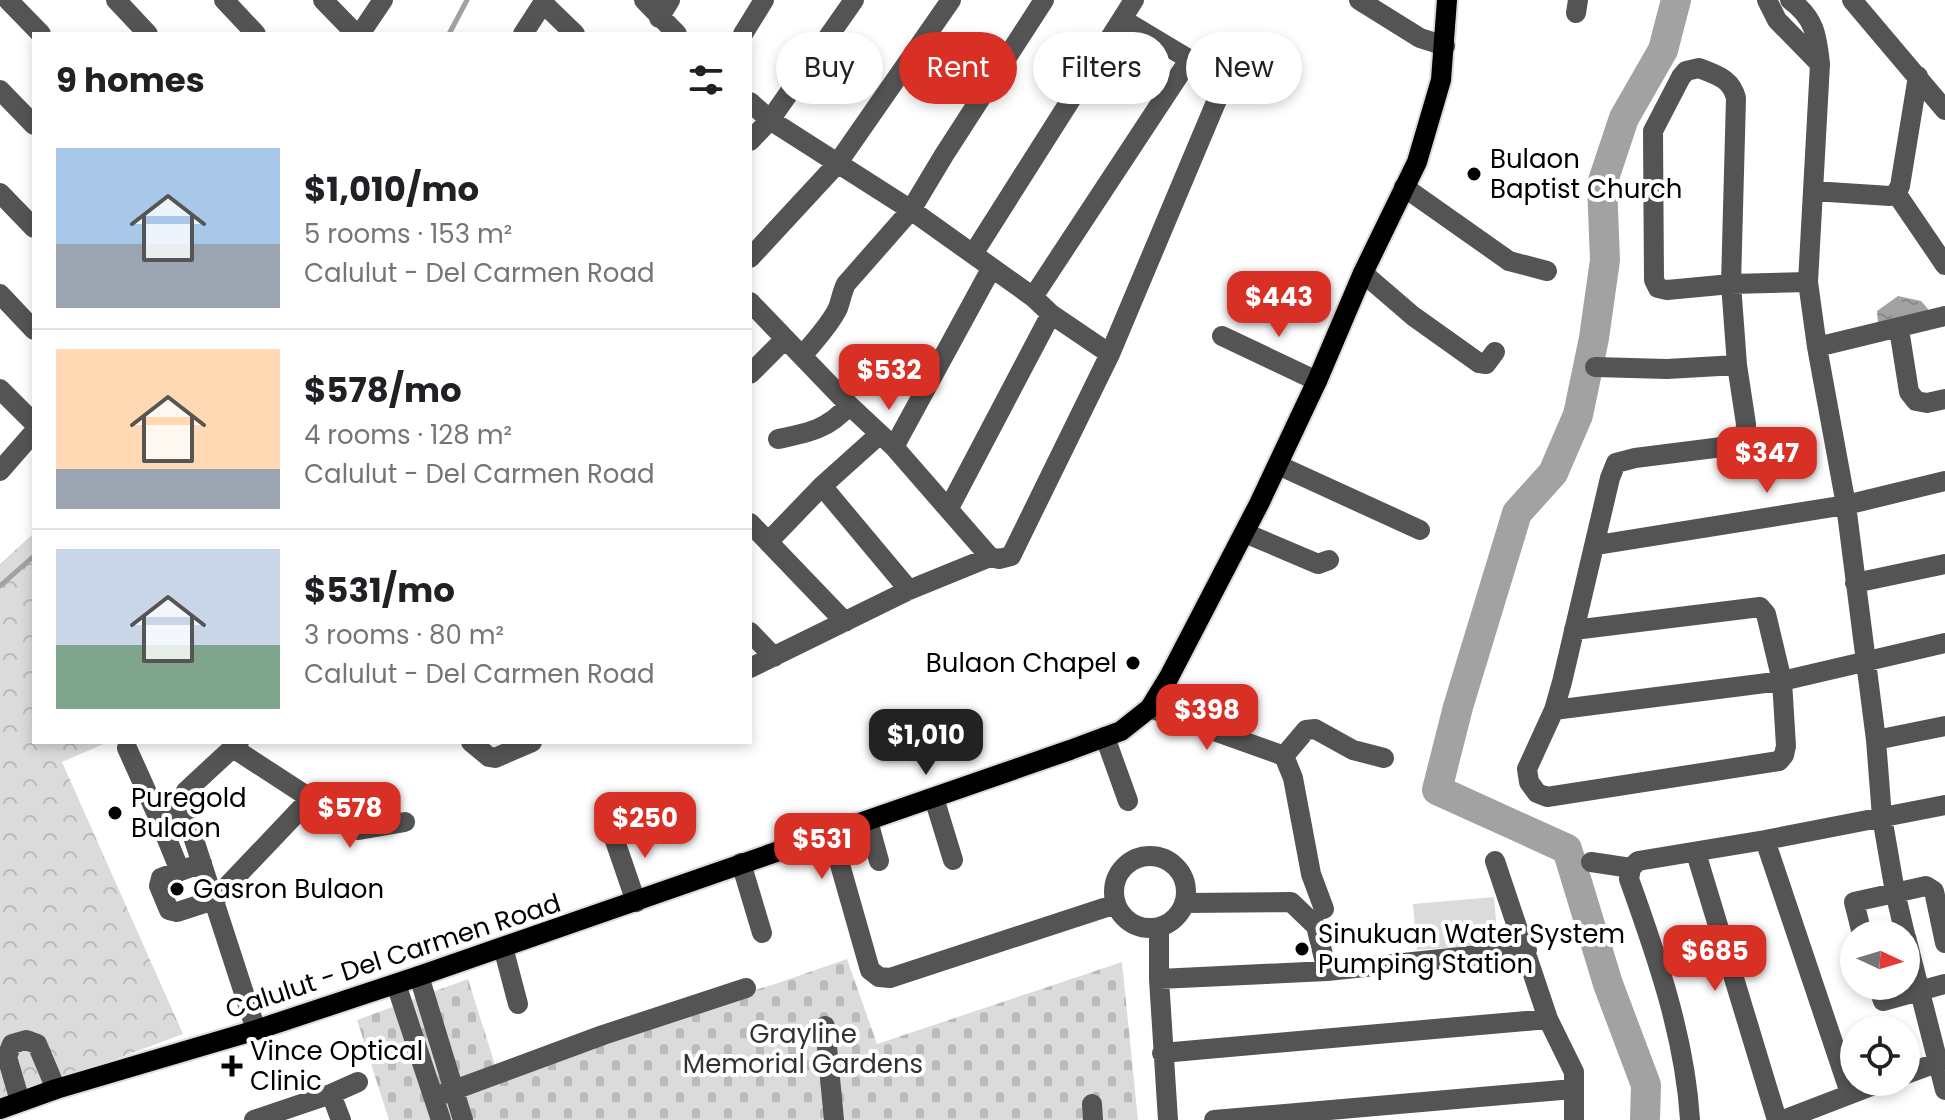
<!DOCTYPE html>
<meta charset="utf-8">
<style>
:root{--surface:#fff;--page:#f2f2f2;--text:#202124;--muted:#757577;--line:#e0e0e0;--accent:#d93025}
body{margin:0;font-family:Poppins,sans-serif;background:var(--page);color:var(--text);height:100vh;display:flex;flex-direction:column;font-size:30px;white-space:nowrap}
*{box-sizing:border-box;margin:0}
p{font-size:26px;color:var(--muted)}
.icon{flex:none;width:44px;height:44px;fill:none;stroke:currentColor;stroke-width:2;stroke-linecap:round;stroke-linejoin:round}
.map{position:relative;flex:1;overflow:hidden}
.details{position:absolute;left:32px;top:32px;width:720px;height:712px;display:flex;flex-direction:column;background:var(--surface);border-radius:0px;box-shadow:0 4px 12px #0003}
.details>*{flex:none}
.top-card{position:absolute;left:776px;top:32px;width:760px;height:72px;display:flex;gap:16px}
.needle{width:52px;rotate:94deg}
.controls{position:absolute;left:1840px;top:920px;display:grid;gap:16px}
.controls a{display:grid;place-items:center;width:80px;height:80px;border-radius:50%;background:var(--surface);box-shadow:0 4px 12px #0003;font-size:40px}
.price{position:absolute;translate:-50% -68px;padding:0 18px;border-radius:16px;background:var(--accent);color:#fff;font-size:26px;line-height:52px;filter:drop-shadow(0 2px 4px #0008)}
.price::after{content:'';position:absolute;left:50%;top:48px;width:24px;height:18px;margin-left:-12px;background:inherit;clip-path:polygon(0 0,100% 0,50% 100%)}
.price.active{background:#222;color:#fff}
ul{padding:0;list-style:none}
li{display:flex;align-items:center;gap:24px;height:200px;padding:0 24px}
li+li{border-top:2px solid var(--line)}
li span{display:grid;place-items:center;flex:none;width:224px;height:160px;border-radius:0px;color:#555}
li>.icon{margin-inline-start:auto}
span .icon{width:96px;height:96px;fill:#fffc;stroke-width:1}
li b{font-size:34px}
h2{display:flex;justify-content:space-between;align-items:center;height:96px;padding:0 24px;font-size:34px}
.tag{padding:0 28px;border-radius:36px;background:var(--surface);box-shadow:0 4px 12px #0003;font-size:28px;line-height:72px}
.tag.active{background:var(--accent);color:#fff}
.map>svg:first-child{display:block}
.forest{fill:url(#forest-crowns)}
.cemetery{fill:url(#cemetery-stones)}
.garden{fill:#dbdbdb}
.water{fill:url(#water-ripples)}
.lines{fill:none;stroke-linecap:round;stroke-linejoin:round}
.stream{stroke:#a2a2a2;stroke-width:5}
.river{stroke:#a2a2a2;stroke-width:30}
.major-casing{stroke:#dbdbdb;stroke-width:24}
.minor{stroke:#545454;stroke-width:20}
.major{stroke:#000;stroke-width:20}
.poi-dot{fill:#000;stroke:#fff;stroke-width:3}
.labels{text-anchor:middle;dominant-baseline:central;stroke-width:8;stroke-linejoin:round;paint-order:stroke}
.poi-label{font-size:26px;fill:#000;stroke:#fff;text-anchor:start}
.street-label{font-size:26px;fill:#000;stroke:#fff}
.park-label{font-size:26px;fill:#323232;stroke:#fff}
</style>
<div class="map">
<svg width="1945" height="1120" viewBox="0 0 1945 1120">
<defs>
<pattern id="forest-crowns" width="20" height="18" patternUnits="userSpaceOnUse" patternTransform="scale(2)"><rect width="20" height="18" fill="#dbdbdb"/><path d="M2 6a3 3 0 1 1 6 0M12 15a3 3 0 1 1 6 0" fill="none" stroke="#bababa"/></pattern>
<pattern id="cemetery-stones" width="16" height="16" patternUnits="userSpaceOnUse" patternTransform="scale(2)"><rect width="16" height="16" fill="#dbdbdb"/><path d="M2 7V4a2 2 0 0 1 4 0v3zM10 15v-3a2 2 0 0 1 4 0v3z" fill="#bababa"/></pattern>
<pattern id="water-ripples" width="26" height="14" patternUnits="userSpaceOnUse" patternTransform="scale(2)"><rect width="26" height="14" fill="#a2a2a2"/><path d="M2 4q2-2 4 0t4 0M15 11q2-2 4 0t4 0" fill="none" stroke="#8a8a8a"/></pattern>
</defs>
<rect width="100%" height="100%" fill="#fff"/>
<path class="forest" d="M34 533V742H108L62 762 183 1034 0 1102V564Z"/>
<path class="cemetery" d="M847 959 877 1044 1122 962 1138 1120H389L357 1020 468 979 495 1065 775 984Z"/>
<path class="garden" d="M1494 897 1498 944 1417 950 1413 904Z"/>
<path class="water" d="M1898 296 1921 301 1928 309 1927 314 1878 323 1877 311Z"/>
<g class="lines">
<path class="stream" d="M449 34 467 0
M0 586 34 556"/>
<path class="river" d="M1645 1120 1646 1085 1608 984 1567 849 1437 790 1458 707 1517 513 1553 473 1578 415 1594 338 1605 260 1602 184 1624 118 1663 50 1676 0"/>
<g class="major-casing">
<path id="major" d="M0 1109 56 1089 256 1030 419 976 1070 750 1121 731 1150 708 1169 677 1259 504 1317 381 1363 273 1417 162 1441 80 1447 0"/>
</g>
<path class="minor" d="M8 0 41 34
M116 0 148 34
M224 0 256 34
M323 0 356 34
M644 0 677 34
M1359 0 1420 38 1445 46
M1767 0 1777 20 1820 64
M1790 0C1815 18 1817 36 1820 64L1808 282 1817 347 1846 505 1876 740 1882 817 1895 892 1905 934
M1852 0 1945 110
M543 3 575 34
M1576 13 1578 0
M659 18 670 0
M360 34 383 0
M523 34 545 0
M743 34 764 0
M1699 68C1716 75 1731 78 1736 98L1731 284 1667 290 1658 288 1654 280 1653 131 1681 77 1686 71Z
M0 90 34 125
M750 102 770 120 911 210 1033 297 1051 314 1110 354
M750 141 770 120 854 0
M1404 187 1509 261 1547 271
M1813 191 1890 196 1896 193 1900 186 1918 76
M0 193 34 228
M1896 193 1945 265
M973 254 1134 0
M750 258 837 164 951 0
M1363 273 1413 316 1479 363 1486 364 1495 352
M0 294 34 330
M1033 297 1189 60
M750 302 849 405 894 447 990 557
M1899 329 1909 392 1916 401 1927 403 1945 399
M1222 336 1317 381
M1817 347 1945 316
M803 355C815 340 830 325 838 308 841 300 842 292 846 284L911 210 944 155 1044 0
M1595 367 1667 369 1737 365
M750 374 785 339
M0 389 34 423
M778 439C808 433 829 429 849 405
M894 447 991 269
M1278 465 1420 530
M0 471 34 432
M822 486 909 590
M949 508 1051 314
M750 523 845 622
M1245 533 1318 564 1329 560
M768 542 822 486 880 434
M1597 545 1846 505 1945 481
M1855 583 1945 564
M1574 630 1760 607 1766 614 1782 681 1786 746 1784 755 1779 761 1547 797 1537 793 1529 782 1527 769 1554 710 1562 682 1610 478 1616 463 1635 458 1738 445 1745 436 1746 424 1737 365 1731 284 1808 282
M750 632 774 657
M750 668 909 590 990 557 999 559 1011 556 1110 354 1222 88 1221 80 1217 76 1122 19
M1150 708 1284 756 1293 778 1311 874 1324 909
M1554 710 1782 681 1945 643
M1105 737 1128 801
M1876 740 1945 726
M239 742 186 791 184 795 185 812 256 1030
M471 742 489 757 495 758 532 742
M127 748 158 817 185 812
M233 748 359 830 405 822
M1284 756 1306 730 1315 729 1353 750 1384 758
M934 798 953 860
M158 817 180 871
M868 821 879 861
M612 832 636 902
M831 833 870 970 879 977 890 978 1116 904
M1765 840 1850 1093
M1696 853 1777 1120
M1114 892a36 36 0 1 1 72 0a36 36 0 1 1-72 0Z
M1495 861 1548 1019 1574 1072V1120
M1591 862 1631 868
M202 863 161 878 159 886 169 910 177 912 214 900 310 799
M741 863 762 933
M1184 903 1291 902 1316 926 1327 971
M1159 928V979L1168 1120
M1862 934 1854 902 1926 886 1934 891 1945 943
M1906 937 1945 1090
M503 947 518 1004
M419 976 463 1120
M1159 979 1327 971 1527 950
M396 984 441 1120
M1878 986 1883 1001 1945 984
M825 1026 834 1120
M1162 1053 1548 1019
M1906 1074 1945 1060
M331 1094 341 1120
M435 1097 603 1035 746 988
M20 1101 7 1057 12 1044 26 1040 37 1044 56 1089
M1092 1104 1093 1120
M254 1120 331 1094 358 1082
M1214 1120 1573 1089
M1690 1120C1685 1037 1657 957 1629 879L1631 868 1638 861 1765 840 1945 805
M1783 1120 1882 1082"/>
<use href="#major" class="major"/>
</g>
<g class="poi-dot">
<circle cx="1474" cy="174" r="8"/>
<circle cx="1133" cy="663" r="8"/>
<circle cx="115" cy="813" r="8"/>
<circle cx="177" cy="889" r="8"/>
<circle cx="1302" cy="949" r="8"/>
<path d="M228 1054h8v8h8v8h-8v8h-8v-8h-8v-8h8z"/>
</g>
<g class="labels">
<g class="poi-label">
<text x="1490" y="159">Bulaon<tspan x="1490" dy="30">Baptist Church</tspan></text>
<text x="1117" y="663" text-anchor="end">Bulaon Chapel</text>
<text x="131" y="798">Puregold<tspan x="131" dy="30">Bulaon</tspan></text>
<text x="193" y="889">Gasron Bulaon</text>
<text x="1318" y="934">Sinukuan Water System<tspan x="1318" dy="30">Pumping Station</tspan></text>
<text x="250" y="1051">Vince Optical<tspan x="250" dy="30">Clinic</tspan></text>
</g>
<g class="street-label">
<text transform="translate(393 956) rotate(-18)">Calulut - Del Carmen Road</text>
</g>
<g class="park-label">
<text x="803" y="1034">Grayline<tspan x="803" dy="30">Memorial Gardens</tspan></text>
</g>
</g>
</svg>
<div class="controls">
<a><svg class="needle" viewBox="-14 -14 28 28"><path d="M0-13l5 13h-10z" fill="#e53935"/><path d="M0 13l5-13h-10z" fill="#757577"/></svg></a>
<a><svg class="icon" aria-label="locate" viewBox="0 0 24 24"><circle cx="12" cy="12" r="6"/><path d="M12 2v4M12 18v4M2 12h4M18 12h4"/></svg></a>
</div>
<b class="price" style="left:1279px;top:339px">$443</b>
<b class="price" style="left:889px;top:412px">$532</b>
<b class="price" style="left:1767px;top:495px">$347</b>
<b class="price" style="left:1207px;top:752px">$398</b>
<b class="price active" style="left:926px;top:777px">$1,010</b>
<b class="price" style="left:350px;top:850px">$578</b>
<b class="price" style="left:645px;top:860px">$250</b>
<b class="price" style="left:822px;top:881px">$531</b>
<b class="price" style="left:1715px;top:993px">$685</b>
<div class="top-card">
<a class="tag">Buy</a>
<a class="tag active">Rent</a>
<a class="tag">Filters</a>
<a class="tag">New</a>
</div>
<section class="details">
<h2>9 homes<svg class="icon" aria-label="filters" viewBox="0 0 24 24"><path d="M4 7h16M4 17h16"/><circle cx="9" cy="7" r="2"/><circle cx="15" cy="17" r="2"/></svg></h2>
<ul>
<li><span style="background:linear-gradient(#a9c7e8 60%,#9aa5b1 0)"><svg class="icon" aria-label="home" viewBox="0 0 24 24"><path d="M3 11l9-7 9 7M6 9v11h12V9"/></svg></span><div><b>$1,010/mo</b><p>5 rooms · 153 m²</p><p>Calulut - Del Carmen Road</p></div></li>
<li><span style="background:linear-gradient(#ffd9b3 75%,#9aa5b1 0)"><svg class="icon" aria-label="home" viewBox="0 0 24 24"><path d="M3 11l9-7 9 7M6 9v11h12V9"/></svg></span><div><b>$578/mo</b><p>4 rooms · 128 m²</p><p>Calulut - Del Carmen Road</p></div></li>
<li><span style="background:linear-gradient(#c9d6e8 60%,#7fa58c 0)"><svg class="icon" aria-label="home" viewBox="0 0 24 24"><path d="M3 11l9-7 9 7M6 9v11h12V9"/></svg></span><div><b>$531/mo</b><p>3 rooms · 80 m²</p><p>Calulut - Del Carmen Road</p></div></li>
</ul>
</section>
</div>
